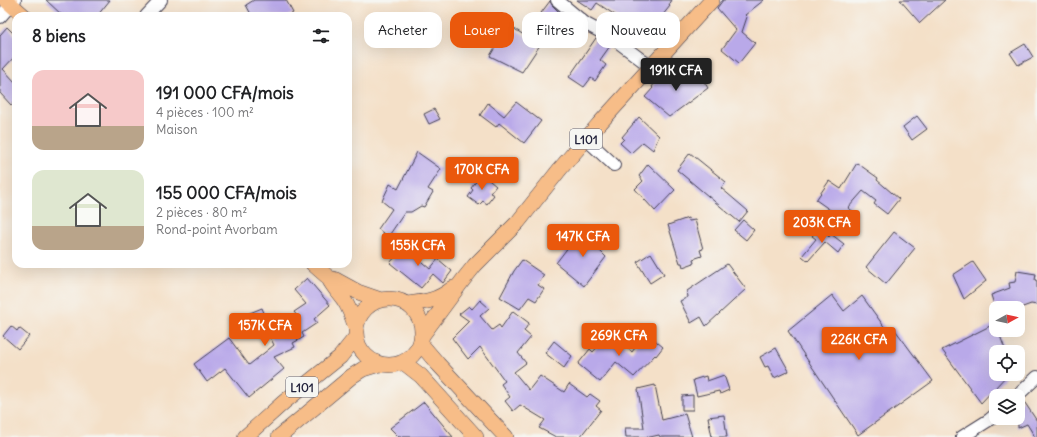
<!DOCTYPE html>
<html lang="fr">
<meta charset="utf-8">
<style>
:root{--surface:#fff;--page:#f6f6f6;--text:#202124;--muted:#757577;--accent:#ea580c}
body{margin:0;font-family:Delius,sans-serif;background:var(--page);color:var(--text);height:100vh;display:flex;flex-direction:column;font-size:15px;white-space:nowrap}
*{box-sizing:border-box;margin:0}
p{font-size:13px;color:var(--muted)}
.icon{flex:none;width:22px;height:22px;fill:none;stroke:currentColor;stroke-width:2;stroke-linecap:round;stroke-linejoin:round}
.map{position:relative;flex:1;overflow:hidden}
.sheet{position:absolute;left:12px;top:12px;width:340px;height:256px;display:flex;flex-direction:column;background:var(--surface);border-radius:12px;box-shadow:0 4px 16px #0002}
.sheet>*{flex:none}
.top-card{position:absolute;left:364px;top:12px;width:380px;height:36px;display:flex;gap:8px}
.needle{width:26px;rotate:82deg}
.tools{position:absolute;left:989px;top:301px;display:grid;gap:8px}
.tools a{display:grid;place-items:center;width:36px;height:36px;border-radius:8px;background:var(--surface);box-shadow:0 4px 16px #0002;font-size:20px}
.price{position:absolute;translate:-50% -34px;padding:0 9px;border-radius:4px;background:var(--accent);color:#fff;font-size:13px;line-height:26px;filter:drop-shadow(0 1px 2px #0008)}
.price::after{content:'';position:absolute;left:50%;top:24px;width:12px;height:9px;margin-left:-6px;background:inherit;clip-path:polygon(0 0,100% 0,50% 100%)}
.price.on{background:#222;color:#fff}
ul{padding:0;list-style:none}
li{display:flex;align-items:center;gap:12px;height:100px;padding:0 20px}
li span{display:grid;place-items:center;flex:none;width:112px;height:80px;border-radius:12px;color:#555}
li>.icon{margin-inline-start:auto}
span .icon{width:48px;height:48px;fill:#fffc;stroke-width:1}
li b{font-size:17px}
h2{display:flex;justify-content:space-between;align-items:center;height:48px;padding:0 20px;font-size:17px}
.pill{padding:0 14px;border-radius:12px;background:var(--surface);box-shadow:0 4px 16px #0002;font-size:14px;line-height:36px}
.pill.on{background:var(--accent);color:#fff}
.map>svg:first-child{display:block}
.building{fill:#b9a9e9}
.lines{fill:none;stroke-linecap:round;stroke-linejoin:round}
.minor-casing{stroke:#423e50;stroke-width:14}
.major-casing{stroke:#423e50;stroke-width:16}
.minor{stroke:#fff;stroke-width:12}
.major{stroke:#f7bd88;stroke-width:15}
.labels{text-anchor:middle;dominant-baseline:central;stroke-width:3;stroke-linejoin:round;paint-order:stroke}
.shield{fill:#f6f6f2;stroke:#626272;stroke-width:1}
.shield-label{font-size:12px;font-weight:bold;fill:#22223b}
</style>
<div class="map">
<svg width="1037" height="437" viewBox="0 0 1037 437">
<rect width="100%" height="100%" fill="#f6f6f2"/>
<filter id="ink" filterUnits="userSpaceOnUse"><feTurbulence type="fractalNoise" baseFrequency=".025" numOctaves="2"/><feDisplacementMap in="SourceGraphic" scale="8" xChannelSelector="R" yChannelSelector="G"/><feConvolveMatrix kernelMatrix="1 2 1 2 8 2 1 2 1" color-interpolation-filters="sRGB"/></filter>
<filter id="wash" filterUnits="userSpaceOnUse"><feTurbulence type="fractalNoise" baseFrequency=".012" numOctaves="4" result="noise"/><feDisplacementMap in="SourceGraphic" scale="16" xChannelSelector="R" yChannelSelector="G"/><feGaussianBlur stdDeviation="0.9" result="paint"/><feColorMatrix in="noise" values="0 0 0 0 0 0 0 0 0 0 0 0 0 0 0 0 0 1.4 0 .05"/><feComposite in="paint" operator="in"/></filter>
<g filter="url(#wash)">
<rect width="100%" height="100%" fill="#f4e0c8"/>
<g id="blocks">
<path class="building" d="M46 0H110L97 16H63Z
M254 0H286L293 13 288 16H252L246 5Z
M577 0H672L669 5 670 6 654 26 658 29 644 44 630 33 633 27 597 3 592 10Z
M723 0H764L745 15 747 17 742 32 755 43 739 63 722 49 736 30 717 8Z
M900 0H945L920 23Z
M550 1 552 5 559 12 553 21 541 13Z
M508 25 540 45 522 72 490 56Z
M7 27 16 36V55L3 69 16 83V100L11 105 0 93V35Z
M596 38 610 46 600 60 606 65 595 81 591 78 584 87 569 77Z
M1025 44 1033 57 1018 65 1010 53Z
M690 69 694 74 698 72 708 88 669 117 645 97 653 88 652 87 660 75 671 84Z
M516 102 541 121 524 143 499 123 496 127 480 115 488 103 504 116Z
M434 109 440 119 429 124 424 114Z
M917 116 927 129 912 140 903 127Z
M639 117 659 136 653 150 643 142 631 153 620 143 624 139 622 137Z
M417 152 441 169 428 189 433 192 424 207 421 206 411 212H405L388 237 378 229 392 209 382 201 390 184 398 189Z
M690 153 726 182 721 188 748 211 739 222 677 170Z
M857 163 878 178 877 180 899 199 887 214 874 204 876 201 863 191 848 208 857 214 850 224 816 200 829 181 841 189Z
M648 164 675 190 655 211 635 189 643 181 639 176Z
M484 176 496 186 490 193 494 195 487 204 483 201 479 205 468 197 473 190 471 188 478 179 480 181Z
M688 218 689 221 695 220 703 249 700 250 702 256 693 259 694 263 683 267 682 263H680L668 225Z
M743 220 754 230 746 240 734 230Z
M819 227 829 237 831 234 844 244 838 253 825 242 808 261 802 256 816 239 812 236Z
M894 232 915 248 886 284 866 267Z
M579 233 593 245 601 235 608 241 600 251 606 257 584 286 556 263Z
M400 243 430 269 438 259 452 271 443 283 433 274 421 288 390 263 397 255 393 252Z
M651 253 664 274 650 283 637 262Z
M522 260 544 275 538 285 544 289 536 301 529 297 520 309 500 297 514 271Z
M973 262 986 281 964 299 953 275Z
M727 264 746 289 706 326 701 317 691 323 680 301 688 297 687 291Z
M1017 271 1036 274 1035 280 1037 281V305L1031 304 1020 308H995L991 295 1010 288 1009 283 1015 282Z
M307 278 330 305 314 319 317 323 302 333 304 337 293 343 295 347 274 357 284 369 249 398 225 368 207 382 194 364 229 338 249 365 274 345 268 333 298 317 294 312 306 304 294 290Z
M832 295 844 311 862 296 888 332 893 327 933 381 858 435 788 331Z
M480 300 489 308 480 316 492 330 499 325 501 328 513 311 529 323 524 331 531 337 518 353 526 363 514 372 529 390 540 376 564 392 569 384 587 397 590 394 600 401 596 406 601 410 580 437H556L539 428 545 420 520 405 513 411 505 401 510 397 501 384 505 381 480 347 468 359 452 338 469 321 459 314 469 306 472 309Z
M262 308 271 330 259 334 258 329 252 332 245 315Z
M996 323V330H998L1006 352H996V374H1008L981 403 942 350Z
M11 326 17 331 19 328 29 336 18 349 3 336Z
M610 333 632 352 646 333 663 347 656 356 655 355 634 377 616 362 600 382 578 364 590 349 593 352Z
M554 341 572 356 564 368 545 353Z
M776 348 789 371 774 378 768 366 765 367 760 357Z
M724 375 729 390 720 394 719 391 697 396 693 380 706 376 707 381Z
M655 385 662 420 685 414 692 437H660L659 435 650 437H626L625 428H644L638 389Z
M693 395V410H682V396Z
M1023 400 1037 421V437H1035L1027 424 1018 428V403Z
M424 402 453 437H399L390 428Z
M724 415 727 437H712L708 417Z"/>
</g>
</g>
<g filter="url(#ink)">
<use href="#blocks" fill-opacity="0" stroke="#423e50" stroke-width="1"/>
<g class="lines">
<g class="minor-casing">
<path id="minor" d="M557 0 586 24 614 39 651 67
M146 16 161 0
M0 17 15 0
M586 139 614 165
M1017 396 1037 377
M962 437 989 420 996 414"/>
</g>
<g class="major-casing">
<path id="major" d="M6 0 24 16
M313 264 329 278 336 280 358 292 381 300
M329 279C333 287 339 293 344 300 350 309 353 319 356 328
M356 332a33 33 0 1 1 66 0a33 33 0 1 1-66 0Z
M406 304C425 302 437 301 453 288
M421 337 463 280 475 265 518 222 560 169 599 124 712 0
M420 343 438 364 506 437
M403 362 421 376 476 437
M245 437 284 402 340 357 356 337
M279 437 352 376 363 369 379 364"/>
</g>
<use href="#minor" class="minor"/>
<use href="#major" class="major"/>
</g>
</g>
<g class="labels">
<g class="shield">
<rect x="570" y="129" width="32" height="20" rx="3"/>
<rect x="286" y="377" width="32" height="20" rx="3"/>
</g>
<g class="shield-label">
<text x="586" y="139">L101</text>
<text x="302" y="387">L101</text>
</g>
</g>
</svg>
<div class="tools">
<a><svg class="needle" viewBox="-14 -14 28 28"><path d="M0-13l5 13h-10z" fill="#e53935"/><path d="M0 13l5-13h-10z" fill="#757577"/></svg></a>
<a><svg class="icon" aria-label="locate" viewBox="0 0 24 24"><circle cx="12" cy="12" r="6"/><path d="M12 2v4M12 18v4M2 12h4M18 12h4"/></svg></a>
<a><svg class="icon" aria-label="layers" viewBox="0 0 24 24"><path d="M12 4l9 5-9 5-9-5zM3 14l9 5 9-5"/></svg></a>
</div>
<b class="price on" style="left:676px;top:92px">191K CFA</b>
<b class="price" style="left:482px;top:191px">170K CFA</b>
<b class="price" style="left:822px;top:244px">203K CFA</b>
<b class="price" style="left:583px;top:258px">147K CFA</b>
<b class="price" style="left:418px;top:267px">155K CFA</b>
<b class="price" style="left:265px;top:347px">157K CFA</b>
<b class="price" style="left:619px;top:357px">269K CFA</b>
<b class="price" style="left:859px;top:361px">226K CFA</b>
<div class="top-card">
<a class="pill">Acheter</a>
<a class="pill on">Louer</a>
<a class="pill">Filtres</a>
<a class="pill">Nouveau</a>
</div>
<section class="sheet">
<h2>8 biens<svg class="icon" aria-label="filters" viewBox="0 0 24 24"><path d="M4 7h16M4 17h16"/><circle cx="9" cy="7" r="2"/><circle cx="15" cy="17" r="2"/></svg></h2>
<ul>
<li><span style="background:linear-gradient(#f6c9c9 70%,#b9a48a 0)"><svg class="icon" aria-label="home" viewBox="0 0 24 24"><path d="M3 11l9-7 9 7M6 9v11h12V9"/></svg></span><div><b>191 000 CFA/mois</b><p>4 pièces · 100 m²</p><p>Maison</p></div></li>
<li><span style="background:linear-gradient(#dfe7d0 70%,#b9a48a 0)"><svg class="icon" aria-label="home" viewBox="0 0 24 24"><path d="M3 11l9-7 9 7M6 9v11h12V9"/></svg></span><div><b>155 000 CFA/mois</b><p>2 pièces · 80 m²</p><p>Rond-point Avorbam</p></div></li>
</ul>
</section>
</div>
